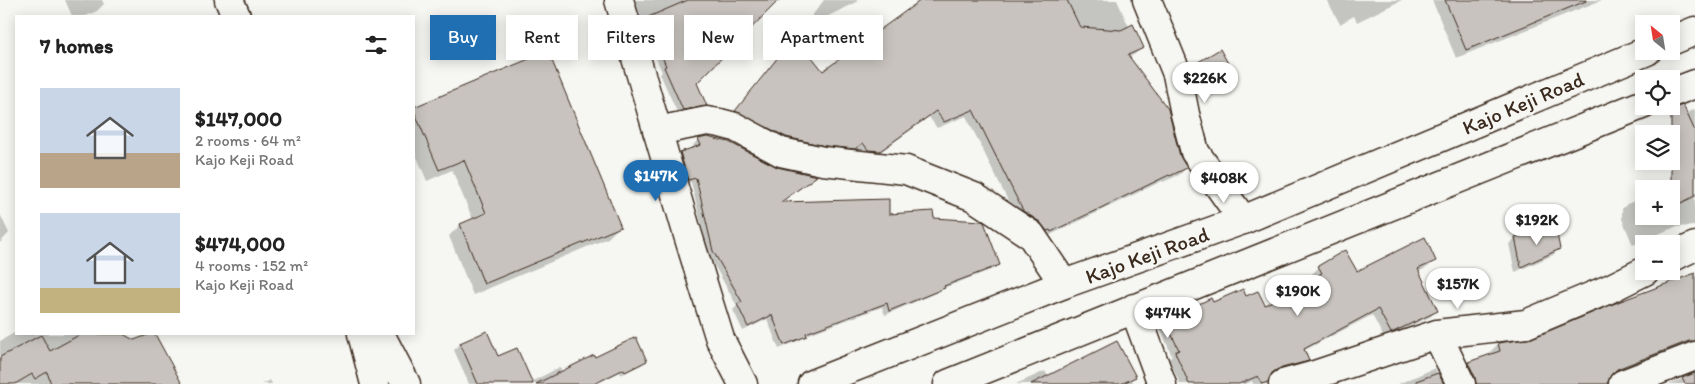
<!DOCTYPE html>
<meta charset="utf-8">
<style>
:root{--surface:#fff;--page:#f6f6f6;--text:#222;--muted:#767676;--accent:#1f6fb2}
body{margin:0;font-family:Itim,sans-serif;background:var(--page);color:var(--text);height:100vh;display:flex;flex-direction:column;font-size:19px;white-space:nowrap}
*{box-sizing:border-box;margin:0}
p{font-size:16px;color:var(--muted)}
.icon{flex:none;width:28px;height:28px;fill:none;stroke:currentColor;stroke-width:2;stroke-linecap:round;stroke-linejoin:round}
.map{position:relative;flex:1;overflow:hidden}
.details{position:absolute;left:15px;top:15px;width:400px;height:320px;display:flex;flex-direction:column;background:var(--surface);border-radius:0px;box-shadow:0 2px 12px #0003}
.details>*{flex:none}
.guide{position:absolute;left:430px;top:15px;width:475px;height:45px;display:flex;gap:10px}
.needle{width:32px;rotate:330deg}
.buttons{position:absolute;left:1635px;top:15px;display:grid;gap:10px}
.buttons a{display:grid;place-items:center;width:45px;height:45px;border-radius:0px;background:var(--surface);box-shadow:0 2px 12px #0003;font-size:25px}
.price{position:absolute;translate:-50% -42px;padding:0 11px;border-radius:18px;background:#fff;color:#222;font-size:16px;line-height:32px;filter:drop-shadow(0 1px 2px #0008)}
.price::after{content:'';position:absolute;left:50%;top:30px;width:15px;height:11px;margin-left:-8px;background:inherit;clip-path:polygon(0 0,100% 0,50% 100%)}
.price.active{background:var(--accent);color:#fff}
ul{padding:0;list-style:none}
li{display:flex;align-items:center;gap:15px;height:125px;padding:0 25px}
li span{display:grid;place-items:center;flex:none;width:140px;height:100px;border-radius:0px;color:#555}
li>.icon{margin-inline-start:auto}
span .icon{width:60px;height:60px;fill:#fffc;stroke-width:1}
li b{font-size:21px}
h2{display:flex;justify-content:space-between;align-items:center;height:60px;padding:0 25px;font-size:21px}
.chip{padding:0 18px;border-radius:0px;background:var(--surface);box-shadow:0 2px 12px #0003;font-size:18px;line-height:45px}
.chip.active{background:var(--accent);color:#fff}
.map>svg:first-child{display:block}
.shadow{fill:#0003}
.building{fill:#c8c3be;stroke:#3b2a1e}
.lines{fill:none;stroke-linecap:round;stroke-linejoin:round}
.street-casing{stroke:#3b2a1e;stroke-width:31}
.secondary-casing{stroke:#3b2a1e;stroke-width:31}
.primary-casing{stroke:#3b2a1e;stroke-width:31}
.street{stroke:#f6f6f2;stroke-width:28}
.secondary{stroke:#f6f6f2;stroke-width:28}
.primary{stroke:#f6f6f2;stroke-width:28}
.labels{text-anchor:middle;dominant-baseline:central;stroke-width:4.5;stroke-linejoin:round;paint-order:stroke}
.street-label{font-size:21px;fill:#3b2a1e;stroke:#f6f6f2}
</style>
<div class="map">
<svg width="1695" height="384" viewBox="0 0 1695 384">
<rect width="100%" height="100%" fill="#f6f6f2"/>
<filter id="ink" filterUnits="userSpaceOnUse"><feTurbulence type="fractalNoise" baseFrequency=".02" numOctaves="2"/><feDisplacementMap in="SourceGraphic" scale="10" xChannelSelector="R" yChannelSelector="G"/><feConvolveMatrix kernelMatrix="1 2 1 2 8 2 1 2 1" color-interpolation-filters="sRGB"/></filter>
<g filter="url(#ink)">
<path class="shadow" d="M65 0H102L104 4 97 11 86 16H72Z
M631 0H777L696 82 706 105 701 110 678 114 660 74 662 72Z
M824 0H860L801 30Z
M923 0H1117L1129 27 1142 48 1135 54 1128 58 1186 168 1179 175 1163 182 1162 181 1044 238 1016 217 966 116 937 128 929 117 872 158 861 157 856 149 847 155 818 152 730 118 789 45 823 72Z
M1327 0H1402L1357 22 1354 16 1340 24Z
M1432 0H1602L1456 58Z
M547 53 619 227 608 238 473 295 449 236 460 225 473 220 452 170 427 181 414 150V109Z
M1196 65 1233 74 1229 78 1205 92 1192 69Z
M1695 109V172L1677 118Z
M707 138 780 203 933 220 998 265 993 269 941 289 938 292 885 315 882 307 806 335 800 340 779 349 767 319 743 331 733 310 737 306 709 256 691 182 683 184 676 158 680 153 695 148 693 145 698 140Z
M1695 174V226L1675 227 1633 245 1622 219V209L1627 204 1644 197V216H1671V189H1664Z
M0 214 9 233 0 243Z
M1515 238 1559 249 1553 255 1515 272 1509 244Z
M1345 252 1357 272 1434 261 1428 267 1418 272 1436 311 1430 317 1384 338 1372 315 1303 351 1307 360 1301 367 1271 375 1267 380V384H1253L1252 381 1246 384H1180L1169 359 1172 356 1160 328 1166 322 1212 304 1246 298 1264 307 1315 278 1312 274 1319 267Z
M1695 274V351L1681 349 1608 377 1607 384H1467L1461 371 1468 363 1491 355 1490 352 1498 344 1532 340Z
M16 332V334H119L134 341 154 334 180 384H0V341Z
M487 333 497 357 531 382 560 367 568 384H469L454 350 460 344Z
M646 361 641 365 621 375 620 372 596 384H576Z
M1435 368 1442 384H1398Z
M1045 371 1048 377H1134L1131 379 1134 384H1016Z
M1695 374V384H1669Z
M270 380 272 384H261Z"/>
<path class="building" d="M688 0H779L697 83 707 106 683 110 664 67 666 66 646 18Z
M921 0H1067L1080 27 1121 30 1133 24 1144 48 1128 55 1168 109 1180 156 1187 168 1170 176 1169 175 1051 232 1050 230 1047 231 1040 222 1023 211 973 110 944 122 936 111 880 151 868 150 863 143 855 149 825 146 786 137 735 111 795 36 823 71Z
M1445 0H1586V1L1466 50Z
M1220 49 1234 74 1209 89 1195 64Z
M548 51 621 227 484 284 460 224 486 213 464 160 439 170 414 111V107Z
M1683 105 1695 131V196L1671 208V108Z
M707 137 729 142 777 167 817 176 781 202 889 199V214L933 211 934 218 981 221 984 222 1000 265 944 286 945 288 889 311 887 303 806 333 807 336 784 345 772 315 748 327 737 304 742 302 713 251 696 178 688 180 680 152 701 145 698 139Z
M1556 229 1560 249 1521 267 1515 237Z
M1425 237 1436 261 1418 269 1438 311 1391 333 1378 309 1304 349 1309 361 1278 369 1272 373 1268 382 1262 384 1258 376 1239 384H1189L1175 352 1179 350 1165 321 1211 298 1213 302 1243 289 1246 296 1258 291 1265 305 1322 273 1318 266 1345 250 1357 271Z
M1695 273V341H1689L1617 369 1611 375 1607 384H1476L1475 377 1468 362 1500 351 1498 343 1532 338 1618 302Z
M487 331 498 356 517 348 533 384H478L460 343Z
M81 334H123L134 340 150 334H155L182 384H51L47 372 35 379 32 374 15 384H0V357L41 335 50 351Z
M636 337 647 361 625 372 624 369 594 384H536L594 355 595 357Z
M1117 341 1136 377 1121 384H1031Z
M1438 373 1444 384H1416V381Z
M1695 373V384H1685L1682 378Z"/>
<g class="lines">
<g class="street-casing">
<path id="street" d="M619 0 687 232 720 339 743 384
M1147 0 1177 74 1185 114 1195 152 1243 220
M657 131 707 121 720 123 735 127 781 152 823 161 906 170 974 197 1031 235 1064 284
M1671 258 1695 246
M1134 308 1162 384
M1437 334 1461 384
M1283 384 1312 376 1437 334 1526 324 1609 289 1645 271
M1623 384 1695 356"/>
</g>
<g class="secondary-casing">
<path id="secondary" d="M1671 41 1695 31
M1671 93 1695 84
M812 384 1064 284 1243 220 1647 51
M948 384 1644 104"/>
</g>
<g class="primary-casing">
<path id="primary" d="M229 0 236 16
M362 334 375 384
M380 334 406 384"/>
</g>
<use href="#street" class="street"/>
<use href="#secondary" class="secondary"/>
<use href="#primary" class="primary"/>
</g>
</g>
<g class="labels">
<g class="street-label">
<text transform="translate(1523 103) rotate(-23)">Kajo Keji Road</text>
<text transform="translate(1147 255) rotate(-20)">Kajo Keji Road</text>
</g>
</g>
</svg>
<div class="buttons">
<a><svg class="needle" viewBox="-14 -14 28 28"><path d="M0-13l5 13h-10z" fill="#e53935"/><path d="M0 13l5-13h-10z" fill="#767676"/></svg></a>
<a><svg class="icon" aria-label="locate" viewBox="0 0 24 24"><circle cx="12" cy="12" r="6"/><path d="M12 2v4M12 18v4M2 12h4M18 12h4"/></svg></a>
<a><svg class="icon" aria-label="layers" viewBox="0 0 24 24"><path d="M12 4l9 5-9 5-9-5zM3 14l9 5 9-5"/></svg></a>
<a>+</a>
<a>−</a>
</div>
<b class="price" style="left:1205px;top:104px">$226K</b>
<b class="price active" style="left:656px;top:202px">$147K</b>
<b class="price" style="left:1224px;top:204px">$408K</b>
<b class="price" style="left:1537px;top:246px">$192K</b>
<b class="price" style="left:1458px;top:310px">$157K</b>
<b class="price" style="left:1298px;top:317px">$190K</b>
<b class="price" style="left:1168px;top:339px">$474K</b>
<div class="guide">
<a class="chip active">Buy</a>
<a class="chip">Rent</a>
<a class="chip">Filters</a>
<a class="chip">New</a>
<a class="chip">Apartment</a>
</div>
<section class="details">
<h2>7 homes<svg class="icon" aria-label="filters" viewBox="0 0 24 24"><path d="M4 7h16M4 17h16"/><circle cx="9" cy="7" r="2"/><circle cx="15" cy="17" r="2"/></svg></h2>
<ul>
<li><span style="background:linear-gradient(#c9d6e8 65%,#b9a48a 0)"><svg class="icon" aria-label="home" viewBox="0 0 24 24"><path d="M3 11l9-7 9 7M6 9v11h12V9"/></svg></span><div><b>$147,000</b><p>2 rooms · 64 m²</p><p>Kajo Keji Road</p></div></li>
<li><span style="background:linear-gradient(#c9d6e8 75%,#c2b280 0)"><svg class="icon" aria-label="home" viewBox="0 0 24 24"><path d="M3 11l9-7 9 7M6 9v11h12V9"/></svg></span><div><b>$474,000</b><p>4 rooms · 152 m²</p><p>Kajo Keji Road</p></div></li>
</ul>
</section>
</div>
